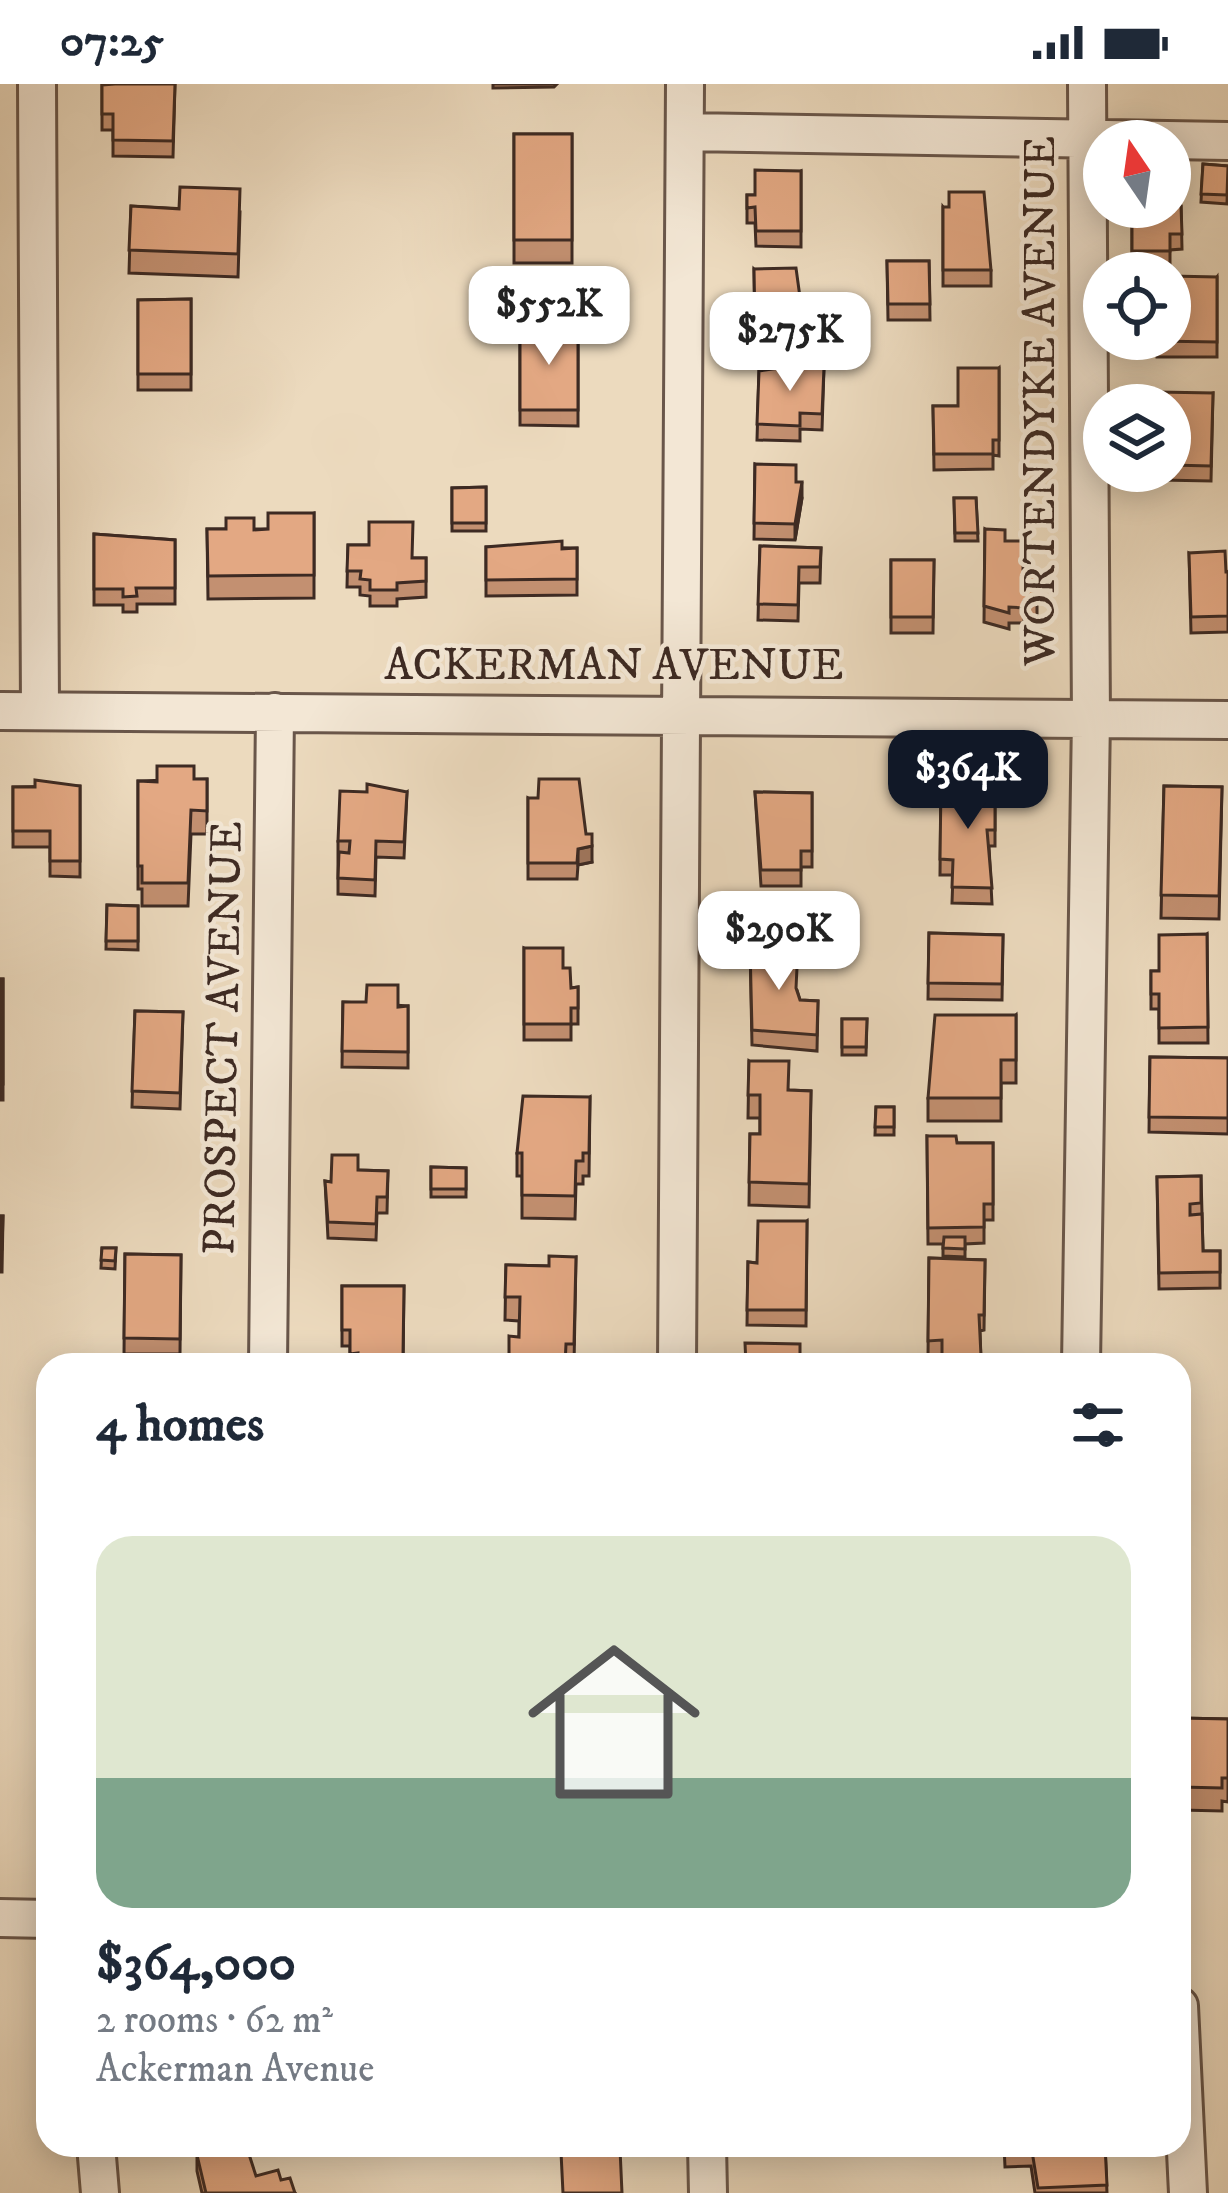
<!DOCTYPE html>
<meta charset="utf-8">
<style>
:root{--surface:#fff;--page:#f6f6f7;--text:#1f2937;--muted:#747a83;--accent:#111827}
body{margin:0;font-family:"IM FELL DW Pica",serif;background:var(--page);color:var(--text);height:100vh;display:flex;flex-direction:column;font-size:45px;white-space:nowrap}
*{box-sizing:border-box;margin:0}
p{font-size:39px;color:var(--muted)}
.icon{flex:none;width:66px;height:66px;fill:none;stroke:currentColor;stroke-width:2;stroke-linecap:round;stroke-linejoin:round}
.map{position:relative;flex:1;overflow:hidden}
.panel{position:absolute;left:36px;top:1269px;width:1155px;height:804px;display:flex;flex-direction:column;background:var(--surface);border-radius:36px;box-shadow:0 6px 30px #0003}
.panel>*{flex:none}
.needle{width:78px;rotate:347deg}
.tools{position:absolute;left:1083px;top:36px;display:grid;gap:24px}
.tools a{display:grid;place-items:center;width:108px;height:108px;border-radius:50%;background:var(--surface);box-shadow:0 6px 30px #0003;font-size:60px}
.price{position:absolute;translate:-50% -102px;padding:0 27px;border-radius:24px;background:#fff;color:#222;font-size:39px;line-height:78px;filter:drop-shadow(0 3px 6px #0008)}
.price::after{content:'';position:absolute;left:50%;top:72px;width:36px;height:27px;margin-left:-18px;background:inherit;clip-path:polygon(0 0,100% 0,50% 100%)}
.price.selected{background:var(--accent);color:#fff}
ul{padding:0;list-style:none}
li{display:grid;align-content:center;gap:24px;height:636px;padding:0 60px}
li span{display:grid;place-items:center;height:372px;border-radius:36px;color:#555}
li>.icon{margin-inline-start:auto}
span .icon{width:216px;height:216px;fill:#fffc;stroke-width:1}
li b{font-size:51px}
h2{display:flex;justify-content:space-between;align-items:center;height:144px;padding:0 60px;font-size:51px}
.status{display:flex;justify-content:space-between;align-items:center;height:84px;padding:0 60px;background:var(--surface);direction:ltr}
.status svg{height:33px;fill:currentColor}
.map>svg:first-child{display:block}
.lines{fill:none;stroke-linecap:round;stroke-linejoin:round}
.minor-casing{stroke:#69564a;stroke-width:42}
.minor{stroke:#f3e7d5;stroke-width:36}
.wall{fill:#c39071;stroke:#3d2a23;stroke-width:3}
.shaded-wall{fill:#9f765c;stroke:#3d2a23;stroke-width:3}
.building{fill:#e3a883;stroke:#3d2a23;stroke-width:3}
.labels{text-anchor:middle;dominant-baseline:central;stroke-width:9;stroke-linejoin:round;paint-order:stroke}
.street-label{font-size:45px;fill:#3d2a23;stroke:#f3e7d5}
</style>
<div class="status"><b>07:25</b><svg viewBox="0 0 49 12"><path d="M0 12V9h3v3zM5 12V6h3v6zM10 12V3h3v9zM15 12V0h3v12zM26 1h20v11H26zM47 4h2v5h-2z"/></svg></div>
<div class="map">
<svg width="1228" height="2109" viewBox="0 0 1228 2109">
<rect width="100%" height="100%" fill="#ecdabe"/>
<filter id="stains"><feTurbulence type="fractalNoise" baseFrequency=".00167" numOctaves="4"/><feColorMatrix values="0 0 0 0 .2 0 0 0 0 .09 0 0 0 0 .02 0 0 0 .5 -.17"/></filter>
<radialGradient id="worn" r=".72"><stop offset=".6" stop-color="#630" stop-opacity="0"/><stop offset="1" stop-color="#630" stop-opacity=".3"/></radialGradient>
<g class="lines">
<g class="minor-casing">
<path id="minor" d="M37 0 40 627
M687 48 1228 57
M0 627 1228 636
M268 1281 275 628
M677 1281 685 0
M1081 1281 1091 634 1087 0
M0 1834 48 1835
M1179 1922 1188 2109
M96 2061 100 2109
M707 2061 708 2109"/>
</g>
<use href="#minor" class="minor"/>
</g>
<path class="wall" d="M175 0 173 73 113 72V46H102V1Z
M493 0H557L554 3 493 4Z
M514 50H572V179H514Z
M1203 80 1228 82 1227 120 1201 118Z
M801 87V163L756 162 755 139H747V111H755Z
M131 122 240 128 238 193 129 189Z
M1181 122 1182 165 1170 166V183H1132V123Z
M943 123 991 186V202H943Z
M887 177H929L930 236H888Z
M754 185 802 228V243L794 244V259L755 260Z
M1217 193V273H1157V262H1150V255H1170Z
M191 215V306H138V216Z
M520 242 578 243V342L520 341Z
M824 283 822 346 800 345V357L757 356 759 287Z
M999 284V372L993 371V385L934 386 933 322H958Z
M1213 309 1211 397 1161 396 1160 387H1170V321Z
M755 380 796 398 802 414 795 456 754 455Z
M486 403V447H452V404Z
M954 414H976L978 457H955Z
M314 429V514L208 515 207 445H268Z
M985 445 1005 457 1024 485 1037 486V534H1024V539H1009V545L984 538Z
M94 450 175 456V520H137V528H123V521H94Z
M348 461H369L413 474H426V513L397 515V522H370V512L360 511V503H347Z
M760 462 821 464 820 499H799L798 537 758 536Z
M486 463 577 464V511L486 512Z
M1189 469 1228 488V548L1191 549Z
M891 476H934L933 549H891Z
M207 695V750H191L188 822H142V805H138V697Z
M941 700 995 701V762H989L992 820 952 819 953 791H940Z
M80 702V793L50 792V763H13V703Z
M1164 702 1222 703 1219 835 1161 834Z
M407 708 404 774 376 773 375 812 338 810V757Z
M755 708 812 709V783H801V802H761Z
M528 714 586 750 592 778 578 781 577 795H528Z
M107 821 138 822V866L106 865Z
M929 849 1003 851 1002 916 928 915Z
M1207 850 1208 959H1159V925H1151V887H1159Z
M750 862 797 906 800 916 818 917 817 967 752 961Z
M524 864 563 884 571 904 578 903V940H571V956H524Z
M0 895H3V1016H0Z
M343 918 408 922V984L342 983Z
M135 927 183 928 180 1025 132 1023Z
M1016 931V999H1001V1037H928V1014Z
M842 935H867L866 971H842Z
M1150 973 1228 974V1050L1149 1048Z
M749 977 789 1006 811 1007 809 1123 749 1121 750 1050H760V1034H748Z
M590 1013 589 1092H583V1100H576L575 1135 522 1134V1092H517V1069Z
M876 1023H894V1051H875Z
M927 1052 957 1059H993V1136H984V1159L965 1160V1173L943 1172V1160H928Z
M431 1083 466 1084V1113H431Z
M358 1086 388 1087 387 1129H377L376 1156 328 1154 325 1097 331 1098Z
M1201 1092 1203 1167H1220V1204L1159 1205 1157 1093Z
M0 1132H3L2 1188H0Z
M807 1137 806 1242 747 1241 748 1178 757 1179Z
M102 1164H116L115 1185 101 1184Z
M125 1170 181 1171 180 1270H124Z
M576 1173 574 1281H509L519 1253V1237L505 1236 506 1181 549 1182Z
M929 1174 985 1176 984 1246 980 1247 981 1281H942V1272H928Z
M342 1202H404L403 1281H350V1262H342Z
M46 1623H48V1711L44 1710Z
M1179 1634 1228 1635V1718L1222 1717V1727L1181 1726V1716L1179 1715Z
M1004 2061H1105L1107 2109H1035L1031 2082 1005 2083Z
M197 2071 256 2092 281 2096 295 2109H202L197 2087Z"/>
<path class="shaded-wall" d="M802 398V414L795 456V440Z
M592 762V778L578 781V765Z"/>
<path class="building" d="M115 0H175L173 57 113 56V30H102V1Z
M514 50H572V156H514Z
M1203 80 1228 82 1227 111 1201 110Z
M755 86 801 87V147H756L755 123 747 124V111H755Z
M180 103 240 105 238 170 129 166 131 122 179 125Z
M949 108H984L991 186H943V123H949Z
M1170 121 1181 122 1182 150H1170V167H1132V123H1170Z
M887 177H929L930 220H888Z
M796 184 802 228H794V243L755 244 754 185Z
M1170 192 1217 193V258L1157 257V255H1170Z
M191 215V290H138V216Z
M520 242 578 243V326H520Z
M807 280 824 283 822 330 800 329V342L757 340 759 287Z
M958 284H999V356H993V370H934L933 322H958Z
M1157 308 1213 309 1211 382 1170 381V321H1158Z
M755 380 796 381V398H802L795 440 754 439Z
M486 403V439H452V404Z
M954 414H976L978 449H955Z
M268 429H314V491L208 492 207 445H226V434H254V446L268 445Z
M369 438H413L412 474H426V497L397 499V506H370V496L360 495 361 487H347L348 461H369Z
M985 445 1005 446V457H1024L1023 485 1037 486V518H1024V524L1009 523V529L984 522Z
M94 450 175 456V504H136L137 512 123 513V505H94Z
M562 457V465L577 464V495L486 496V463Z
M760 462 821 464 820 483H799L798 521 758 520Z
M1225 467 1226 488H1228V532L1191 533 1189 469Z
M891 476H934L933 533H891Z
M157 682H194V695H207V727L191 726 188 799H142V782H138V697L157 698Z
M539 695H579L586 750H592V762L578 765 577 779H528V714H538Z
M35 696 80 702V777H50V747H13V703H35Z
M367 700 407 708 404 758 376 757 375 796 338 794 339 768 349 769 350 757H338L340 707 367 708Z
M941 700 995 701V746H987L992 804 952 803 953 776 940 775Z
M1164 702 1222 703 1219 812 1161 811Z
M755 708 812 709V767H801V786H761Z
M107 821 138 822V857H106Z
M929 849 1003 851 1002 900 928 899Z
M1207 850 1208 943 1159 944V910H1151V887H1159V851Z
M750 862 798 863 796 904 800 916 818 917 817 951 752 946Z
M524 864H563V884H570L571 904 578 903V924H571V940H524Z
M0 895H3V1000H0Z
M367 901H398V923L408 922V968L342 967 343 918H366Z
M135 927 183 928 180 1009 132 1007Z
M935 931H1016V976H1001V1014H928Z
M842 935H867L866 963H842Z
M1150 973 1228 974V1034L1149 1033Z
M749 977H789L788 1006 811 1007 809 1100 749 1098 750 1050H760V1011H748Z
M523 1012 590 1013 589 1069H583V1077H576L575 1112 522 1111V1069H517Z
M876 1023H894V1043H875Z
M927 1052H956L957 1059H993V1120H984V1143L928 1144Z
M332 1071H358V1086L388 1087 387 1113H377L376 1140 328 1138 325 1097 331 1098Z
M431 1083 466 1084V1105H431Z
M1201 1092V1119L1190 1120V1131L1202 1130 1203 1167H1220V1188L1159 1189 1157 1093Z
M0 1132H3L2 1165H0Z
M758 1137H807L806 1226H747L748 1178 757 1179Z
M944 1153H965V1165L943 1164Z
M102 1164H116L115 1177 101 1176Z
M125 1170 181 1171 180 1255 124 1254Z
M549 1172 576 1173 574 1260H566L565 1281H509V1252L519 1253 520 1213H505L506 1181 549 1182Z
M929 1174 985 1176 984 1231H979L981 1272H942V1256L928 1257Z
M342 1202H404L403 1271H387V1281H358V1269L350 1270V1246H342Z
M745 1259 800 1260V1281H746Z
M46 1623H48V1687H44Z
M1179 1634 1228 1635V1694H1222V1704L1181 1703 1182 1693 1179 1692Z
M227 2061H246L256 2092 278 2086 281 2096 290 2094 295 2109H206L197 2071Z
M1031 2061H1105L1107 2101 1038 2104Z
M620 2065 622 2109H563L561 2068Z"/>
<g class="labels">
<g class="street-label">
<text transform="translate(1041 317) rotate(-90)">WORTENDYKE AVENUE</text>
<text x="614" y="582">ACKERMAN AVENUE</text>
<text transform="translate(224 954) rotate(-89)">PROSPECT AVENUE</text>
</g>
</g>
<rect width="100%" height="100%" filter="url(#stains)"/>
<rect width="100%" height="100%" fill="url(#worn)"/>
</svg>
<div class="tools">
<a><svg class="needle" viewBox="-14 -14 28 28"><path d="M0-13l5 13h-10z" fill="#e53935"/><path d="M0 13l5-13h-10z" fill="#747a83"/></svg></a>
<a><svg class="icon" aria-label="locate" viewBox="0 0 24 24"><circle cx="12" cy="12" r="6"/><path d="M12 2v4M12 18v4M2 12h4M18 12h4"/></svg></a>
<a><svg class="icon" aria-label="layers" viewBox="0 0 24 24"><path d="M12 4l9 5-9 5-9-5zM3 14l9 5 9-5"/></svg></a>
</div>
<b class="price" style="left:549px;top:284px">$552K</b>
<b class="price" style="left:790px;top:310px">$275K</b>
<b class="price selected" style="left:968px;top:748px">$364K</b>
<b class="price" style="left:779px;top:909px">$290K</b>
<section class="panel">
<h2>4 homes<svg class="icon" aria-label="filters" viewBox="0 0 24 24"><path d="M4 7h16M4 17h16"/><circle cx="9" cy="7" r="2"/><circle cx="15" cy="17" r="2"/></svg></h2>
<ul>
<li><span style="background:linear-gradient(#dfe7d0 65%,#7fa58c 0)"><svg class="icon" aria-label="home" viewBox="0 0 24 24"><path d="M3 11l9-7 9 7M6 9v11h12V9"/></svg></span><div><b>$364,000</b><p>2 rooms · 62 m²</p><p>Ackerman Avenue</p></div></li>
</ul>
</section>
</div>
